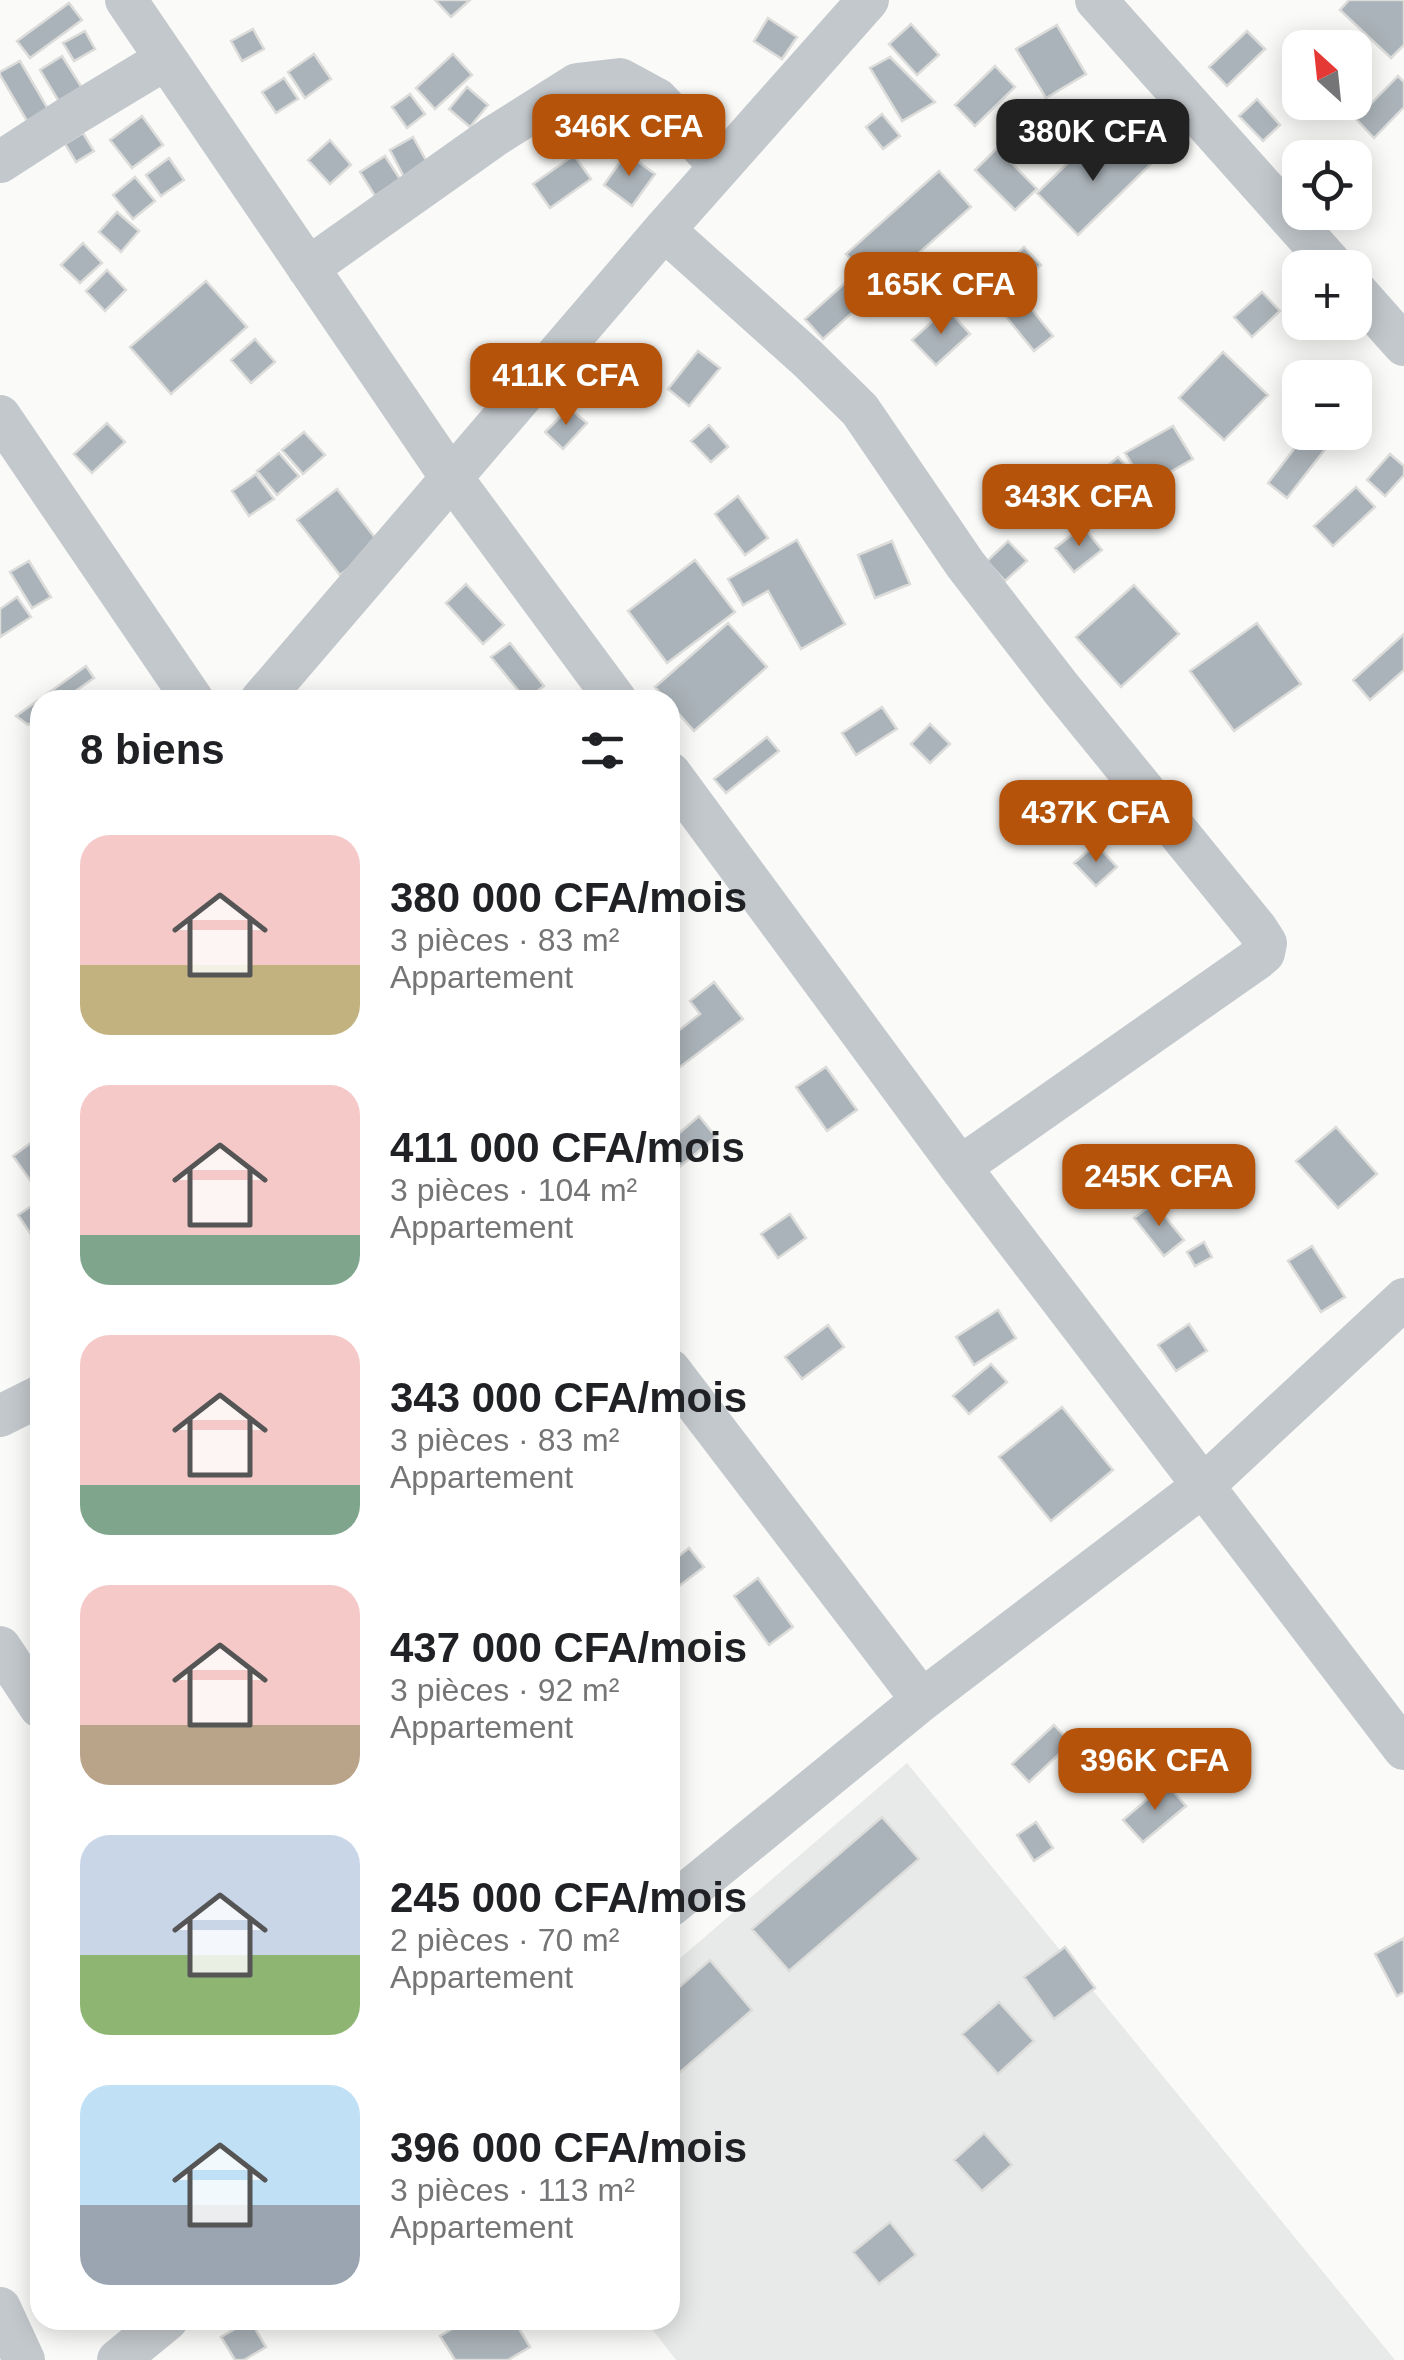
<!DOCTYPE html>
<html lang="fr">
<meta charset="utf-8">
<style>
:root{--surface:#fff;--page:#f2f2f2;--text:#202124;--muted:#757577;--accent:#b45309}
body{margin:0;font-family:Arial,sans-serif;background:var(--page);color:var(--text);height:100vh;display:flex;flex-direction:column;font-size:38px;white-space:nowrap}
*{box-sizing:border-box;margin:0}
p{font-size:32px;color:var(--muted)}
.icon{flex:none;width:55px;height:55px;fill:none;stroke:currentColor;stroke-width:2;stroke-linecap:round;stroke-linejoin:round}
.map{position:relative;flex:1;overflow:hidden}
.panel{position:absolute;left:30px;top:690px;width:650px;height:1640px;display:flex;flex-direction:column;background:var(--surface);border-radius:30px;box-shadow:0 5px 25px #0003}
.panel>*{flex:none}
.needle{width:65px;rotate:333deg}
.buttons{position:absolute;left:1282px;top:30px;display:grid;gap:20px}
.buttons a{display:grid;place-items:center;width:90px;height:90px;border-radius:20px;background:var(--surface);box-shadow:0 5px 25px #0003;font-size:50px}
.price{position:absolute;translate:-50% -85px;padding:0 22px;border-radius:20px;background:var(--accent);color:#fff;font-size:32px;line-height:65px;filter:drop-shadow(0 2px 5px #0008)}
.price::after{content:'';position:absolute;left:50%;top:60px;width:30px;height:22px;margin-left:-15px;background:inherit;clip-path:polygon(0 0,100% 0,50% 100%)}
.price.selected{background:#222;color:#fff}
ul{padding:0;list-style:none}
li{display:flex;align-items:center;gap:30px;height:250px;padding:0 50px}
li span{display:grid;place-items:center;flex:none;width:280px;height:200px;border-radius:30px;color:#555}
li>.icon{margin-inline-start:auto}
span .icon{width:120px;height:120px;fill:#fffc;stroke-width:1}
li b{font-size:42px}
h2{display:flex;justify-content:space-between;align-items:center;height:120px;padding:0 50px;font-size:42px}
.map>svg:first-child{display:block}
.built{fill:#e8e9e9}
.building{fill:#aab3b9;stroke:#dcdcda;stroke-width:2.5}
.lines{fill:none;stroke-linecap:round;stroke-linejoin:round}
.minor{stroke:#c3c8cc;stroke-width:42}
</style>
<div class="map">
<svg width="1404" height="2360" viewBox="0 0 1404 2360">
<rect width="100%" height="100%" fill="#fafaf8"/>
<path class="built" d="M907 1763 1395 2360H676L645 2320H670V1967Z"/>
<path class="building" d="M435 0H470L451 17Z
M1349 0H1404V45L1391 58 1340 10Z
M69 3 82 20 30 58 17 41Z
M768 18 797 37 782 59 754 41Z
M911 24 939 55 917 75 889 44Z
M1057 25 1086 74 1046 98 1016 49Z
M253 29 264 49 242 61 231 41Z
M85 31 95 49 74 61 63 43Z
M1247 31 1265 49 1227 86 1209 67Z
M314 54 331 79 305 98 288 72Z
M453 54 472 75 435 109 416 88Z
M62 56 84 91 61 105 40 70Z
M890 57 935 102 902 121 870 68Z
M20 61 48 109 27 121 0 75V72Z
M995 66 1015 87 975 126 955 105Z
M1398 76 1404 82V107L1374 138 1356 119Z
M284 78 298 99 276 113 262 92Z
M467 87 488 105 470 127 449 109Z
M410 94 425 114 407 128 392 107Z
M1257 99 1280 125 1263 141 1239 116Z
M882 114 900 136 883 149 866 127Z
M142 116 163 145 132 168 110 140Z
M83 133 94 151 76 162 65 144Z
M1128 136 1153 162 1078 235 1037 193 1081 150 1097 166Z
M413 137 428 164 404 177 390 150Z
M330 140 351 165 330 184 308 160Z
M997 148 1037 189 1015 210 975 170Z
M626 153 655 174 632 206 604 185Z
M574 155 591 179 550 208 533 184Z
M385 156 400 179 375 196 360 172Z
M169 158 184 180 161 196 146 175Z
M939 171 971 207 877 290 846 254Z
M135 177 155 201 133 219 113 195Z
M117 212 139 231 121 252 99 232Z
M83 243 102 263 80 283 61 265Z
M1024 247 1041 265 1003 301 986 283Z
M107 270 126 290 105 311 86 291Z
M206 281 247 327 171 394 130 347Z
M845 283 863 303 823 339 805 319Z
M1262 292 1280 311 1252 337 1234 317Z
M1022 297 1053 336 1034 351 1003 313Z
M947 308 970 334 936 365 912 340Z
M255 339 275 362 251 383 231 360Z
M698 351 720 368 689 406 668 389Z
M1223 352 1268 395 1224 440 1179 398Z
M569 408 587 423 563 449 545 432Z
M107 423 125 442 92 473 74 454Z
M709 425 728 447 711 462 691 441Z
M1173 426 1193 459 1145 486 1125 453Z
M304 432 325 455 303 474 282 450Z
M1307 432 1337 434 1287 498 1268 483Z
M279 453 299 476 277 495 257 471Z
M1390 454 1404 466V475L1385 496 1367 480Z
M1118 457 1132 473 1115 488 1100 472Z
M256 474 274 499 249 516 232 491Z
M1356 487 1375 507 1333 546 1314 526Z
M337 489 380 544 340 575 297 520Z
M738 496 768 538 745 555 715 514Z
M1083 526 1102 550 1074 572 1055 548Z
M797 540 845 624 801 649 768 591 743 605 728 579Z
M892 541 910 584 875 598 858 555Z
M1008 541 1027 561 1005 581 987 561Z
M695 560 735 612 667 663 628 611Z
M29 561 51 597 32 608 10 572Z
M466 584 504 625 483 644 446 603Z
M1134 585 1179 634 1121 687 1076 637Z
M17 597 31 617 0 637V609Z
M728 623 767 667 694 731 670 704V700H666L655 687Z
M1257 623 1301 684 1234 731 1190 671Z
M1404 634V670L1370 700 1353 680Z
M510 643 544 686 526 700 491 657Z
M86 666 94 678 63 700H40V717L28 725 16 716Z
M882 707 897 729 856 755 842 733Z
M930 724 950 744 930 763 911 744Z
M767 737 779 751 726 793 714 779Z
M1096 844 1117 867 1096 886 1074 863Z
M714 982 743 1019 676 1070 670 1062V1037L700 1014 690 1001Z
M826 1067 857 1110 827 1131 796 1087Z
M699 1116 716 1137 676 1170 670 1163V1141Z
M1336 1127 1377 1174 1338 1208 1296 1161Z
M40 1136V1177L32 1183 13 1156Z
M40 1200V1248L18 1215Z
M1154 1203 1184 1240 1164 1256 1134 1218Z
M790 1214 806 1238 778 1258 761 1234Z
M1204 1242 1212 1257 1195 1266 1187 1252Z
M1312 1246 1345 1297 1321 1312 1288 1261Z
M998 1310 1016 1338 974 1365 956 1337Z
M1189 1324 1207 1351 1176 1371 1158 1345Z
M828 1325 844 1347 802 1379 785 1357Z
M991 1364 1007 1382 969 1414 953 1396Z
M1062 1407 1113 1470 1051 1521 999 1457Z
M689 1548 704 1567 670 1593V1563Z
M758 1578 793 1627 769 1645 734 1596Z
M1054 1725 1071 1743 1029 1782 1012 1764Z
M1166 1783 1186 1806 1143 1842 1123 1820Z
M882 1817 919 1859 789 1971 752 1929Z
M1036 1822 1053 1848 1034 1861 1017 1835Z
M1404 1938V1992L1397 1996 1375 1954Z
M1065 1947 1095 1988 1054 2019 1024 1977Z
M710 1960 752 2010 670 2081V1995Z
M999 2002 1034 2041 998 2074 962 2034Z
M984 2133 1012 2165 982 2191 954 2160Z
M890 2222 916 2255 879 2284 853 2252Z
M250 2320 266 2347 244 2360H235L221 2337Z
M467 2320H514L530 2347 508 2360H455L440 2336Z"/>
<g class="lines">
<path class="minor" d="M126 0 441 463 616 700
M1096 0 1335 268
M0 162 68 118 166 59
M664 230 807 358 860 410 965 564 1060 687 1257 929 1266 943 1264 953 1257 959 960 1167
M308 268 493 137 577 84 620 79 657 99 720 166
M1355 290 1404 345
M0 416 193 700
M261 700 664 230 868 0
M670 773 960 1167 1404 1749
M670 1370 922 1700
M0 1416 40 1396
M0 1647 40 1707
M670 1906 922 1700 1203 1486 1404 1299
M0 2308 24 2360
M118 2360 167 2320"/>
</g>
</svg>
<div class="buttons">
<a><svg class="needle" viewBox="-14 -14 28 28"><path d="M0-13l5 13h-10z" fill="#e53935"/><path d="M0 13l5-13h-10z" fill="#757577"/></svg></a>
<a><svg class="icon" aria-label="locate" viewBox="0 0 24 24"><circle cx="12" cy="12" r="6"/><path d="M12 2v4M12 18v4M2 12h4M18 12h4"/></svg></a>
<a>+</a>
<a>−</a>
</div>
<b class="price" style="left:629px;top:179px">346K CFA</b>
<b class="price selected" style="left:1093px;top:184px">380K CFA</b>
<b class="price" style="left:941px;top:337px">165K CFA</b>
<b class="price" style="left:566px;top:428px">411K CFA</b>
<b class="price" style="left:1079px;top:549px">343K CFA</b>
<b class="price" style="left:1096px;top:865px">437K CFA</b>
<b class="price" style="left:1159px;top:1229px">245K CFA</b>
<b class="price" style="left:1155px;top:1813px">396K CFA</b>
<section class="panel">
<h2>8 biens<svg class="icon" aria-label="filters" viewBox="0 0 24 24"><path d="M4 7h16M4 17h16"/><circle cx="9" cy="7" r="2"/><circle cx="15" cy="17" r="2"/></svg></h2>
<ul>
<li><span style="background:linear-gradient(#f6c9c9 65%,#c2b280 0)"><svg class="icon" aria-label="home" viewBox="0 0 24 24"><path d="M3 11l9-7 9 7M6 9v11h12V9"/></svg></span><div><b>380 000 CFA/mois</b><p>3 pièces · 83 m²</p><p>Appartement</p></div></li>
<li><span style="background:linear-gradient(#f6c9c9 75%,#7fa58c 0)"><svg class="icon" aria-label="home" viewBox="0 0 24 24"><path d="M3 11l9-7 9 7M6 9v11h12V9"/></svg></span><div><b>411 000 CFA/mois</b><p>3 pièces · 104 m²</p><p>Appartement</p></div></li>
<li><span style="background:linear-gradient(#f6c9c9 75%,#7fa58c 0)"><svg class="icon" aria-label="home" viewBox="0 0 24 24"><path d="M3 11l9-7 9 7M6 9v11h12V9"/></svg></span><div><b>343 000 CFA/mois</b><p>3 pièces · 83 m²</p><p>Appartement</p></div></li>
<li><span style="background:linear-gradient(#f6c9c9 70%,#b9a48a 0)"><svg class="icon" aria-label="home" viewBox="0 0 24 24"><path d="M3 11l9-7 9 7M6 9v11h12V9"/></svg></span><div><b>437 000 CFA/mois</b><p>3 pièces · 92 m²</p><p>Appartement</p></div></li>
<li><span style="background:linear-gradient(#c9d6e8 60%,#8fb573 0)"><svg class="icon" aria-label="home" viewBox="0 0 24 24"><path d="M3 11l9-7 9 7M6 9v11h12V9"/></svg></span><div><b>245 000 CFA/mois</b><p>2 pièces · 70 m²</p><p>Appartement</p></div></li>
<li><span style="background:linear-gradient(#bfe0f5 60%,#9aa5b1 0)"><svg class="icon" aria-label="home" viewBox="0 0 24 24"><path d="M3 11l9-7 9 7M6 9v11h12V9"/></svg></span><div><b>396 000 CFA/mois</b><p>3 pièces · 113 m²</p><p>Appartement</p></div></li>
</ul>
</section>
</div>
